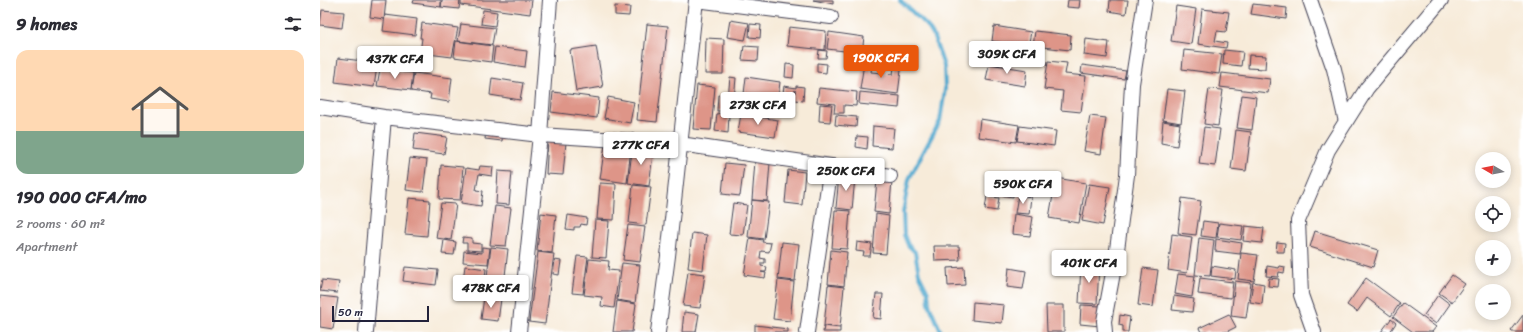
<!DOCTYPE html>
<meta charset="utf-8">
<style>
:root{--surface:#fff;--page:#f7f7f7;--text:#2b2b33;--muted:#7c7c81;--line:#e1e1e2;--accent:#ea580c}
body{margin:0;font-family:Sriracha,sans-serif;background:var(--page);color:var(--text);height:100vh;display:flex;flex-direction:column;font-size:15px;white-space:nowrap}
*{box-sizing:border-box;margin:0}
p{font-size:13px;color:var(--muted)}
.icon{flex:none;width:22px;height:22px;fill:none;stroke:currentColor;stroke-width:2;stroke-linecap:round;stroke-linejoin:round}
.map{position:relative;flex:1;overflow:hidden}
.sheet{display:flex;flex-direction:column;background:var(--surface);width:320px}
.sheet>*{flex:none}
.needle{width:26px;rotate:279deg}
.fabs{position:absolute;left:1155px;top:152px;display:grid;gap:8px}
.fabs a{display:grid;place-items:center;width:36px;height:36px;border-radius:50%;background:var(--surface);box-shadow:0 2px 10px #0003;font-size:20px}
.scale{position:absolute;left:12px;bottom:10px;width:97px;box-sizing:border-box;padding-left:4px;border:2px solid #22223b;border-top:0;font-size:11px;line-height:14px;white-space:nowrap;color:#22223b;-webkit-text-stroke:3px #fff;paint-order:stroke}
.price{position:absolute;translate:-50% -34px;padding:0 9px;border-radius:4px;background:#fff;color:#222;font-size:13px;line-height:26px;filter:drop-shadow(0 1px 2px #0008)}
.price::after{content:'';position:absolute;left:50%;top:24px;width:12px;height:9px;margin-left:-6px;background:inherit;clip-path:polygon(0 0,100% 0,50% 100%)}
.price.selected{background:var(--accent);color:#fff}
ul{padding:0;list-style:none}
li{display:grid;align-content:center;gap:8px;height:212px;padding:0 16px}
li+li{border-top:1px solid var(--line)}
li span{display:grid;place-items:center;height:124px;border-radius:12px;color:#555}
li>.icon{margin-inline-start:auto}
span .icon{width:72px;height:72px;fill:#fffc;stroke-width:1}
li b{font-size:17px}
h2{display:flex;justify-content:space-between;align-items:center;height:48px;padding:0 16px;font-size:17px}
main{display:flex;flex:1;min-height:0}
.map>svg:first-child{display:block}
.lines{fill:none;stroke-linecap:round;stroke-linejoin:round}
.stream{stroke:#51a8ce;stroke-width:4}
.building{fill:#de9588}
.minor-casing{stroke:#424053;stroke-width:16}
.minor{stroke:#fff;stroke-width:14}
</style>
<main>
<section class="sheet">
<h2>9 homes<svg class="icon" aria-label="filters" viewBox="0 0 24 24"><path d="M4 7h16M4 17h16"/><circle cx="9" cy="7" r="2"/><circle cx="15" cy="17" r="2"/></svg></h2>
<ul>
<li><span style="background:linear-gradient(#ffd9b3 65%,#7fa58c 0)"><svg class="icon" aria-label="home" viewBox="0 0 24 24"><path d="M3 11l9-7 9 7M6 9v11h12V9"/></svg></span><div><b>190 000 CFA/mo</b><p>2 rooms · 60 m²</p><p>Apartment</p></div></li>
</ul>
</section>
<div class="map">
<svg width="1203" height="332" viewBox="0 0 1203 332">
<rect width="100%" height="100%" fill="#fff"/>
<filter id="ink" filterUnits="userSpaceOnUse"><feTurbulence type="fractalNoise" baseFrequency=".025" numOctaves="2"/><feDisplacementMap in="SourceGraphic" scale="8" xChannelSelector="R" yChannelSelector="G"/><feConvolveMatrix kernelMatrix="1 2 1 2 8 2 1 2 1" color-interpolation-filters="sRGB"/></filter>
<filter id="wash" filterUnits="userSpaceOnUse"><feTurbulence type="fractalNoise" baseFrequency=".012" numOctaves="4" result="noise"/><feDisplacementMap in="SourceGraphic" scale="16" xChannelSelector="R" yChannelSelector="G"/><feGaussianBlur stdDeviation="0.9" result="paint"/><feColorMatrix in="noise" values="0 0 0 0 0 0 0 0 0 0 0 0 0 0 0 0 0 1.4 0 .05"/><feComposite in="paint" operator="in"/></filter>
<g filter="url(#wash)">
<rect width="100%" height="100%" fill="#f7ebd9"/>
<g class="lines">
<path class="stream" d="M580 0 608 27 613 35 624 66 625 89 620 121 589 179 583 212 584 235 588 245 595 252 599 274 608 292 609 304 621 332"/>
</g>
<g id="blocks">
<path class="building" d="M52 0H66L64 19 50 17Z
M94 0H121V7L93 3Z
M122 0H140L139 9 121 7Z
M141 0H212L210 14 141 5Z
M493 0H513V4Z
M748 0H760L759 8 747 7Z
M790 0H808L806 14 789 11Z
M933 4 967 8 966 19 931 14Z
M295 6 310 7 309 16 295 15Z
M856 6 876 9 871 44 851 41Z
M882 9 909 12 906 32 897 31 895 41 907 43 906 48 878 44Z
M2 10 24 12 22 28 0 25Z
M163 10 177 12 175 26 161 24Z
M65 15 97 19 95 35 63 31Z
M410 20 429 23 425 40 407 37Z
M102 23 138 28 132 57 100 53 102 38H100Z
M141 24 175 28 172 45 138 41Z
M327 24 348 26 337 122 317 120Z
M430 24 441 25 440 38 429 37Z
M674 26 711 32 708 47 672 41Z
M469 27 506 31 505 50 467 46Z
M715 31 751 35 750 50 713 46Z
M509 32 544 37 542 53 507 49Z
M386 38 404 39 403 74H385Z
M766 39 789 42 787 58 764 55Z
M136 41 173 46 171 62 134 57Z
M671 42 683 44 680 65 668 63Z
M276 46 283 87 256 91 250 50Z
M424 46 439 47 438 61 422 60Z
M175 47 207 51 205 67 173 62Z
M499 50 507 51 506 58H498Z
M864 50 902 54 899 74 862 69Z
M904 50 923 52 921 66 903 64Z
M929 55 946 56 945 69 928 68Z
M545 57 553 58 551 72 573 74 575 62H582L578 94 540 89Z
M18 58 51 62V65L57 66 54 87 15 82Z
M728 61 747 63 745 74 766 76 761 112 741 110 743 91 724 89Z
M497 63 507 64 506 73 497 72Z
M466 64 474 65 473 78 465 77Z
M669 64 707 70 705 86 666 80Z
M762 65 806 71 804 79 761 73Z
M60 69 93 73 91 90 57 86Z
M94 73 132 78 129 102 110 99 111 94 91 91Z
M902 73 950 79 948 93 900 87Z
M410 77 416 78 414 99H408Z
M426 77 460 82 458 98 424 94Z
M172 78 203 83 200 100 170 95Z
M377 85 395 87 391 130 373 129Z
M464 86 476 88V86L484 87 483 101 475 100V90L474 102 462 100Z
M499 88 537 92 536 106 524 105V113H514L515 104 497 102Z
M847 89 865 91 861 123 843 120Z
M889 89 903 90 898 126 884 124Z
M233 92 279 98 277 118 231 112Z
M540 92 580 96 579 108 539 104Z
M398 95 407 97 406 111H397Z
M922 95 936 97 932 130 917 128Z
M288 97 314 102 310 123 284 118Z
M500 104 512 105 510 122 499 121Z
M397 113 409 115 408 133 395 131Z
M421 114 458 120 455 137 418 132Z
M516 115 537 117 536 127 515 125Z
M770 116 786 118 781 154 764 151Z
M660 119 699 125 696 142 658 137Z
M843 121 860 124 857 146 841 143Z
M553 126 574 128 572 148 552 146Z
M700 126 736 131 734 146 697 141Z
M884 127 900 129 895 166 879 164Z
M166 130 183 132 182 141 165 139Z
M916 130 931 132 926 171 911 169Z
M95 133 127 137 124 154 93 150Z
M537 136 548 137 547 149 536 147Z
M228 140 246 142 243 175 226 174Z
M285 144 311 148 307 183 280 179Z
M313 144 329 146 328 153 333 154 329 186 308 183Z
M90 158 107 160 103 192 86 190Z
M435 161 450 163 447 201 432 200Z
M405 163 424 165 420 196 402 194Z
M121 165 143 167 140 200 119 199Z
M160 166 173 167 172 176 159 174 156 190 163 191 161 206 141 203 146 168 159 170Z
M468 170 485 172 482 205 465 203Z
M178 171 192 172 189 205 176 204Z
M519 175 535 177 532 210 516 208Z
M696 175 708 177 706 193 693 191Z
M736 178 766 183 759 223 729 218Z
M557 180 572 181 569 214 554 212Z
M280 183 296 184 294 220 277 219Z
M769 184 790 187 783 225 762 221Z
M313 185 331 187 326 225 309 223Z
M681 189 693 191V197L680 195Z
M698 195 711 197 709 214 695 213Z
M667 196 679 198 677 211 665 209Z
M89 198 110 200 107 236 85 234Z
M862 198 881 201 876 235 858 233Z
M432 200 449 202 444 239 428 237Z
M121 203 136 204 131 240 116 238Z
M413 203 427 205 423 235 409 234Z
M175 206 191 208 186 246 170 245Z
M515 210 530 211 527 249 512 248Z
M221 213 236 215 232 253 217 251Z
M556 214 569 216 566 254 553 253Z
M694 214 713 217 710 236 692 234Z
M248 215 267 218 266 225 261 224 260 227H254V230L246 229Z
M275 220 289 221 286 258 272 257Z
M883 221 898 223 896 238 881 236Z
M899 223 923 226 921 240 897 237Z
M308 225 325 227 320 262 303 260Z
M925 226 944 228 942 243 923 241Z
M995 231 1058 250 1053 267 990 247Z
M372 233 387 235 383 270 368 268Z
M852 234 872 237 867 273 848 270Z
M143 237 152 238V243L161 244V251L147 250V243H142Z
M430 238 443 240 442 242 451 243 449 252 441 251 440 258 445 259V263H441V266L447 267 446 272H441L446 273 445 278 424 275Z
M879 238 894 240 890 276 875 275Z
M896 239 922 243 920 254 895 251Z
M124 240 136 242 134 255 122 254Z
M462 242 479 244 475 281 458 279Z
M537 242 552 244 550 256H543L544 252 536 251Z
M957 242 965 243 964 252H956Z
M614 246H639L640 260 615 261Z
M162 247 170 248 168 264 143 262 144 251 162 253Z
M171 247 188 249 184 285 166 283Z
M511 250 527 252 524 286 508 284Z
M218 252 234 254 225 324 209 322Z
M921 253 938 255 934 281 918 279Z
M257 256 268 257 263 294 252 293Z
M269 259 289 261 288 270 299 271 294 308 281 306 282 297 264 295Z
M235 260 241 261 239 275 233 274Z
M302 263 320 265 315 303 297 300Z
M761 264 779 265 777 304 759 303Z
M145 266 166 269 163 290 142 287Z
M892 266 916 270 915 279 891 276Z
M947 266 959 268 960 266 965 267 964 273 959 272 958 277 946 276Z
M85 267 118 270 116 285 83 281Z
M644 267 645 285 628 286 627 268Z
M689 268 706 271 703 289 687 287Z
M823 268 838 270 833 307 818 305Z
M368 272 385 274 380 308 363 306Z
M858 274 875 276 872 297 855 294Z
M1132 275 1145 284 1132 302 1119 293Z
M880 278 913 282 911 298 878 294Z
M949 278 959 279 958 287 948 286Z
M1046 278 1080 303 1071 316 1047 298 1037 312 1027 305Z
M2 280 19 282 17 293 0 291Z
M458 280 474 282 470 321 453 319Z
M915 281 931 283 926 318 911 316Z
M933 282 944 284 942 304 930 302Z
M508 285 524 287 520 327 504 326Z
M556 294H563L561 319 553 318Z
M1118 295 1130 304 1116 324 1104 315Z
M0 296 18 298 13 329 0 327Z
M854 296 874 299 872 312 852 310Z
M164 297 181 299 178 321 161 319Z
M297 301 316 304 312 332H293Z
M653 302 684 305 682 323 652 320Z
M1083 303 1116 327 1112 332H1093L1073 317Z
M726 305H744V332H727Z
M761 305 781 306 780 326 760 324Z
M364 312 379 314 376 332H362Z
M909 314 916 327 906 332H881L879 328Z
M800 315 810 317 808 332H803V326L799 325Z
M1203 315V332H1192L1191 331Z
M1071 319 1076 323 1070 332H1061Z
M435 325 468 329V332H435Z
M504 326 520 328V332H503Z"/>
</g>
</g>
<g filter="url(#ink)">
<use href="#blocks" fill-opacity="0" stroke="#424053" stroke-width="1"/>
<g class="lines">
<g class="minor-casing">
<path id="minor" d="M376 0 511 17
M990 0 1014 69 1026 122
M0 107 64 117 220 135 360 144 511 166 570 176
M46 332 64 117
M199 332 220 135 230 0
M338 332 348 256 376 0
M487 332 511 166
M785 332 784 321 796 257 807 175 812 84 825 0
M994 332 981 295 978 221 1008 150 1047 88 1121 0"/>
</g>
<use href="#minor" class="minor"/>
</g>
</g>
</svg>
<div class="fabs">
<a><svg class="needle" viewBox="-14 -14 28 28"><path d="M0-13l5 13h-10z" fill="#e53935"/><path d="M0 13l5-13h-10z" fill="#7c7c81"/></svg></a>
<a><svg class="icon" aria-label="locate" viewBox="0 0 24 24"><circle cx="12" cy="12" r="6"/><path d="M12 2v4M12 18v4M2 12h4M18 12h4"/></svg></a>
<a>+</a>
<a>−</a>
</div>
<div class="scale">50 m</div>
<b class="price" style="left:687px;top:75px">309K CFA</b>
<b class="price selected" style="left:561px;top:79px">190K CFA</b>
<b class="price" style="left:75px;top:80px">437K CFA</b>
<b class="price" style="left:438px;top:126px">273K CFA</b>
<b class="price" style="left:321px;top:166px">277K CFA</b>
<b class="price" style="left:526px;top:192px">250K CFA</b>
<b class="price" style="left:703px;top:205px">590K CFA</b>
<b class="price" style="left:769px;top:284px">401K CFA</b>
<b class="price" style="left:171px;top:309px">478K CFA</b>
</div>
</main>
